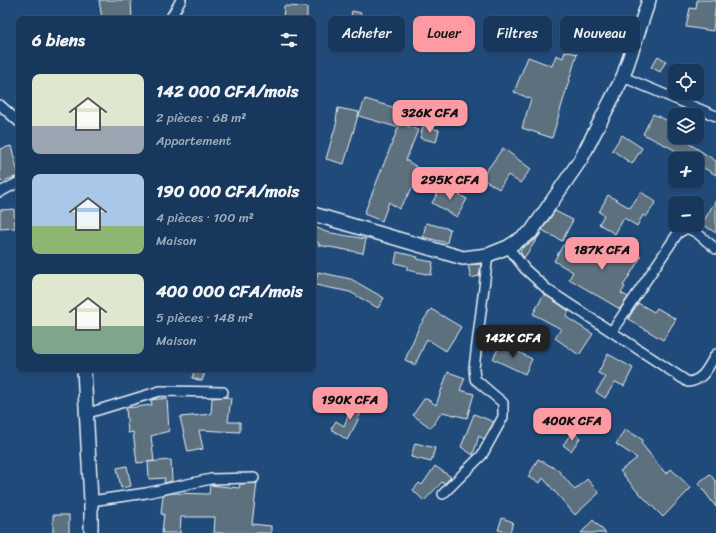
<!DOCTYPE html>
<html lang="fr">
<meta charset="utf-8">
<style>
:root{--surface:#17385c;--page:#244365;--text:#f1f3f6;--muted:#9eacbb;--line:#365272;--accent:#ff9aa2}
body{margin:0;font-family:Sriracha,sans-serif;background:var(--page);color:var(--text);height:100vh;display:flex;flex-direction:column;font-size:15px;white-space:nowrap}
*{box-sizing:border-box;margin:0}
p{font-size:13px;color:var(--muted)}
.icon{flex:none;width:22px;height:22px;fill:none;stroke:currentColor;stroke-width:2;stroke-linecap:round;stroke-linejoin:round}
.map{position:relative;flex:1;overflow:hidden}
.details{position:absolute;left:16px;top:16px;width:300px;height:356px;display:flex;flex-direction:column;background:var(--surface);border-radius:8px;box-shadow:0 1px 3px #0004,0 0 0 1px var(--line)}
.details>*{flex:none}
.hud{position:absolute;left:328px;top:16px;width:328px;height:36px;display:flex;gap:8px}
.tools{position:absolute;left:668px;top:64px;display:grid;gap:8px}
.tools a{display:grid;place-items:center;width:36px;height:36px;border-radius:8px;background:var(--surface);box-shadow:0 1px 3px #0004,0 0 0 1px var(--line);font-size:20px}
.price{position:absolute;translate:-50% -34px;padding:0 9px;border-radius:8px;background:var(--accent);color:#111;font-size:13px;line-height:26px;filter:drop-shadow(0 1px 2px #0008)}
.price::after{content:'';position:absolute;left:50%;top:24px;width:12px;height:9px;margin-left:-6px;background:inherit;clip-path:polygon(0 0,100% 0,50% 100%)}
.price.current{background:#222;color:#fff}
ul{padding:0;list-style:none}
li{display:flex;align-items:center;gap:12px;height:100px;padding:0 16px}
li span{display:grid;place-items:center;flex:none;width:112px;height:80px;border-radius:8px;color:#555}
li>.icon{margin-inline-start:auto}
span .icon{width:48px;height:48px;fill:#fffc;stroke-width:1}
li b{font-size:17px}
h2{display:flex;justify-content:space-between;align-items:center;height:48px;padding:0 16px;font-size:17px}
.chip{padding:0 14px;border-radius:8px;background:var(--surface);box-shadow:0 1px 3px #0004,0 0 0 1px var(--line);font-size:14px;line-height:36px}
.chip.current{background:var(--accent);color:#111}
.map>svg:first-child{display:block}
.building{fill:#5d6f7e;stroke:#e8f1f8}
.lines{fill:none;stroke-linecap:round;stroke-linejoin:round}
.street-casing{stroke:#e8f1f8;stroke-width:12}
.secondary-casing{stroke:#e8f1f8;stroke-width:16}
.street{stroke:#1f4a7a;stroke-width:9}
.secondary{stroke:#1f4a7a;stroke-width:13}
</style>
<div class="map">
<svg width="716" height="533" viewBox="0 0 716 533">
<rect width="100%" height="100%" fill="#1f4a7a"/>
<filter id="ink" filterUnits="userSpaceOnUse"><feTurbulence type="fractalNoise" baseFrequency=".025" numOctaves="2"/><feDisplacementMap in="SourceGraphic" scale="8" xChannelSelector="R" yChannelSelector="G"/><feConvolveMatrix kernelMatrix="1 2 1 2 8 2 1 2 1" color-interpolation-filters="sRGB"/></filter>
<g filter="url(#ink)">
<path class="building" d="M99 0H131L132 19H102Z
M697 0H716L713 31 686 27 690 8 696 9Z
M284 6 307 7V19H283Z
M352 11 361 13 358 37 348 36Z
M565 51 577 54 552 138 522 128 531 99 514 92 528 57 552 66 556 55 563 58Z
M658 56 666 61 660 72 651 67Z
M365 99 402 110 396 127 359 116Z
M338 108 359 112 344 164 326 159 337 121H336Z
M653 114 675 124V137H679L716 161V175L697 164V159H689L671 148 643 134Z
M400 123 418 130 406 160 423 171 399 209 389 202 382 221 364 214Z
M423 126 439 130 436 142 420 138Z
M622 135 642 148 632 164 612 150Z
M11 146 19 176 0 182V149Z
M503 148 531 169 520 183 508 175 499 189 481 178Z
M442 185 467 199 457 217 432 203Z
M641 192 656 202 646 217 643 215 637 226 624 218 615 234 599 224 604 215 599 212 608 195 630 208Z
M716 200V233L702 224Z
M14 209 15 228 0 229V210Z
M555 211 573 220 562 241 542 230Z
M426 223 450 229 447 243 423 237Z
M315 227 326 232 366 239 363 253 318 245 319 243 313 240Z
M541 232V233L524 258 520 252 522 248 536 239Z
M612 238 641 257 623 286 625 287 621 293 628 297 620 309 569 279 573 272 554 261 563 245 596 263Z
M397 252 418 257 417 259 433 262 431 275 407 270V266L395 263Z
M481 264 479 276 471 278 468 265Z
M318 272 351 279 384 298 378 308 350 292 315 285Z
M544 294 569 311 566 317 593 334 579 355 555 338 561 329 533 314Z
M638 303 654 312 657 308 676 319 663 340 628 319Z
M431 309 461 327 446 351 427 339 415 365 405 360 419 327Z
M501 343 532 359 525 374 493 359Z
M608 354 633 368 624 386 615 382 605 398 596 392 606 377 598 373Z
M195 369H206L202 381 192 378Z
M448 372 465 378 460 390 474 394 467 418 442 412 431 428 413 415 424 399H427L436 405Z
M226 397 231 398 228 422H240V432L199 430 203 449 188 452 180 417 211 414 212 398Z
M167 398 169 431 151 436 154 461 137 463 133 432 128 433 126 408 152 405 151 400Z
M355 399 365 403 356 424 347 440 331 429 336 421 344 426Z
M474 414 494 422 484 439 479 436 473 455 461 447Z
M625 429 643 440 641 443 666 474 671 469 691 488 663 517 636 490 620 471 637 458 616 444Z
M572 432 580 438 571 451 563 445Z
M415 443 435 448 431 462 411 457Z
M538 459 558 470 575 490 587 479 599 493 575 515 543 478 540 483 528 477Z
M171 460 172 481 164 483 165 478 149 479 148 462Z
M127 466 131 486 121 488 117 468Z
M435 466 451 477 444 484 442 482 424 501 413 490 419 483 422 485Z
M710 474 716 482V507L698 483Z
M257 483 252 524 271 526V533H214L215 517H181L180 533H162L164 514H161L163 495 173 493 209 494 210 485 239 488 240 484Z
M53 515H69V533H53Z
M502 518 513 522 510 533 498 530Z
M593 520 606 533H581Z"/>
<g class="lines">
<g class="street-casing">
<path id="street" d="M170 19 181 0
M623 77 716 116
M0 105 19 122
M0 192 19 182
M508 247 525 269 548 290 688 382C704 380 708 367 716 354
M612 331 678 233 687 228 697 233 716 249
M85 414 160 391 223 392
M443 494 482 455 503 417V403L475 379 474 368 488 255
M91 501 146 493 211 479 254 478"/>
</g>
<g class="secondary-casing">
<path id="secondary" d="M313 214 463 258 488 255 508 247 531 232 581 159 623 77 649 0
M84 369 91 501V533"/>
</g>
<use href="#street" class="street"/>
<use href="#secondary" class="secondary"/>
</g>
</g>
</svg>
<div class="tools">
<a><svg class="icon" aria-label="locate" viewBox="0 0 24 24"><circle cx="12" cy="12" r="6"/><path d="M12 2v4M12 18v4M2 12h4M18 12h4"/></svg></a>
<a><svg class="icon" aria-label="layers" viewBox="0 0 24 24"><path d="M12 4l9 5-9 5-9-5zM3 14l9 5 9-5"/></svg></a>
<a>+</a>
<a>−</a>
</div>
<b class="price" style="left:430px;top:134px">326K CFA</b>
<b class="price" style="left:450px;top:201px">295K CFA</b>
<b class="price" style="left:602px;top:271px">187K CFA</b>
<b class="price current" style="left:513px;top:359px">142K CFA</b>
<b class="price" style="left:350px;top:421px">190K CFA</b>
<b class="price" style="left:572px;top:442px">400K CFA</b>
<div class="hud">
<a class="chip">Acheter</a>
<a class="chip current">Louer</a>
<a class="chip">Filtres</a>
<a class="chip">Nouveau</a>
</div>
<section class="details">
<h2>6 biens<svg class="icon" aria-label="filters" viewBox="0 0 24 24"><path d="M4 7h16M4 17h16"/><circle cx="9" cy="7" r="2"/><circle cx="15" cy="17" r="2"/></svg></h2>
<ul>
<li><span style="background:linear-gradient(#dfe7d0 65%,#9aa5b1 0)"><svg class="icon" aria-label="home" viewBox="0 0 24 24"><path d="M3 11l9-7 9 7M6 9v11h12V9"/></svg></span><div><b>142 000 CFA/mois</b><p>2 pièces · 68 m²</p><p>Appartement</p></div></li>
<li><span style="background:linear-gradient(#a9c7e8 65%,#8fb573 0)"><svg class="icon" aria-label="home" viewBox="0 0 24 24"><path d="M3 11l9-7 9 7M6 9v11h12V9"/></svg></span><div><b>190 000 CFA/mois</b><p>4 pièces · 100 m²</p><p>Maison</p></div></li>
<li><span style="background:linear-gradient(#dfe7d0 65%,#7fa58c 0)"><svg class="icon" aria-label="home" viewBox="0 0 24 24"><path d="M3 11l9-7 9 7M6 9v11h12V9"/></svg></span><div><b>400 000 CFA/mois</b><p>5 pièces · 148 m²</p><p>Maison</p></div></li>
</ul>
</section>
</div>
